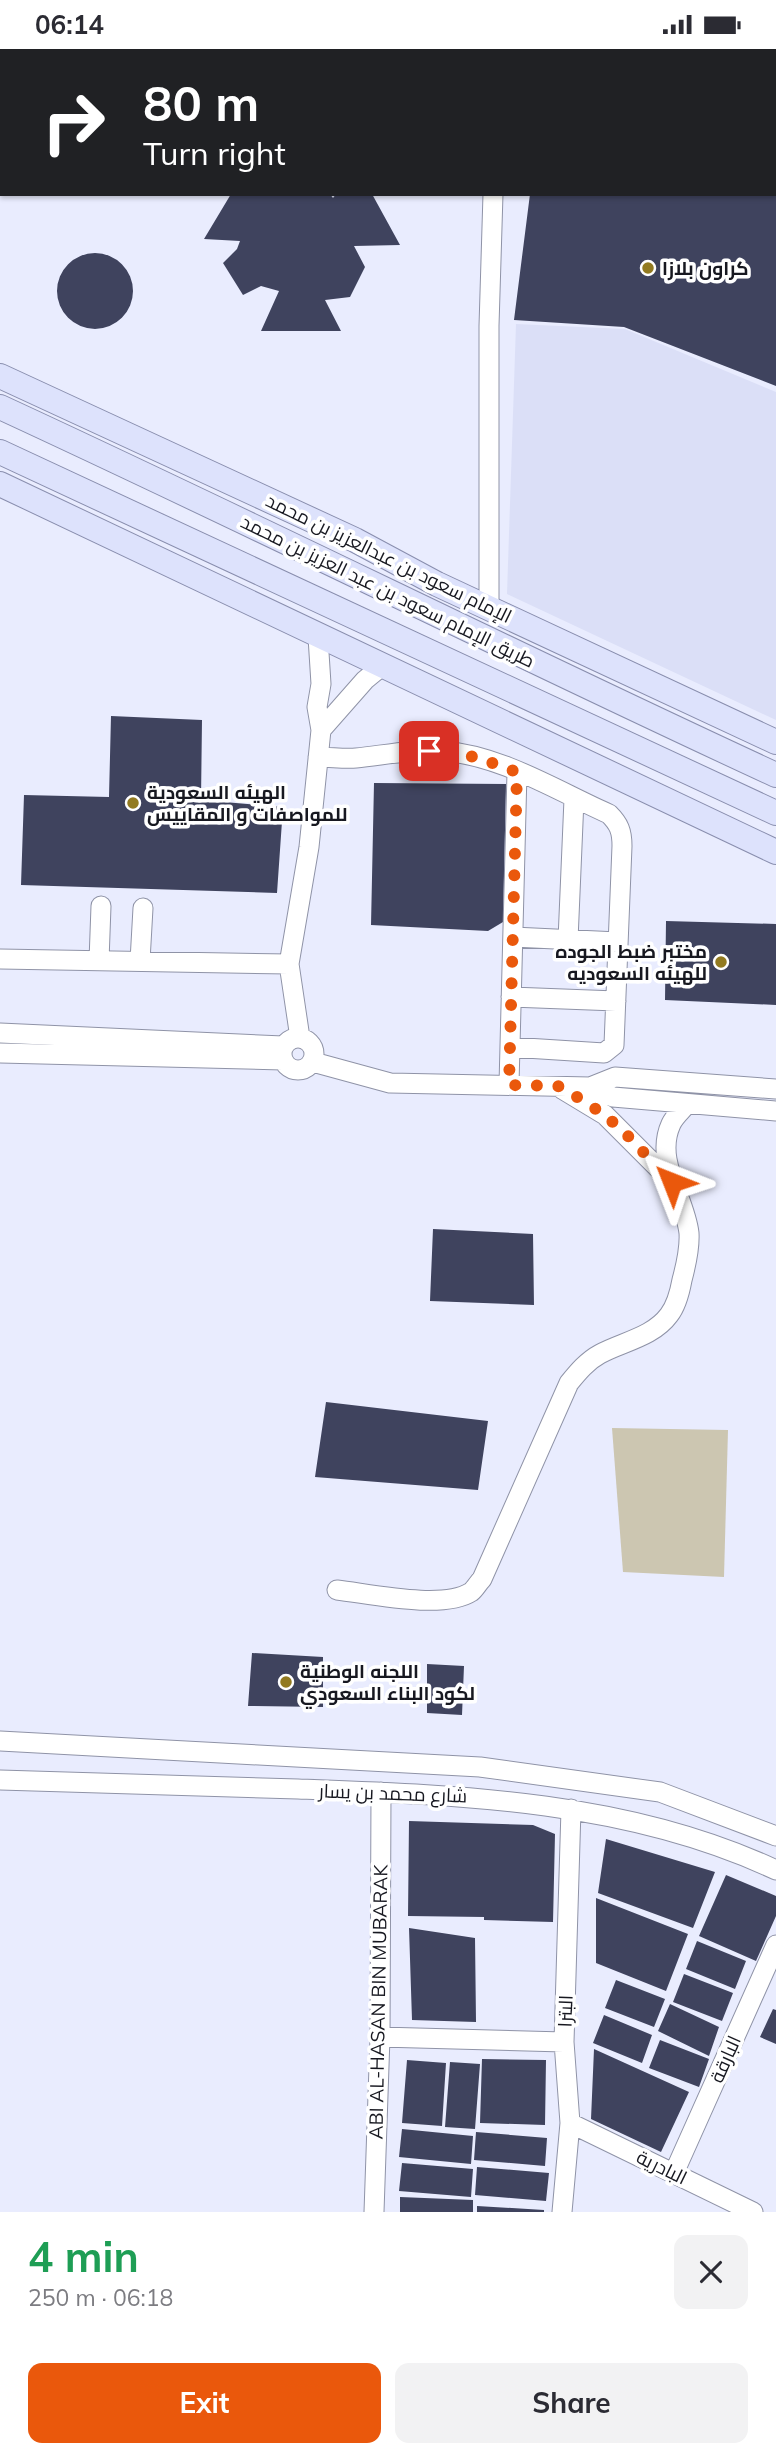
<!DOCTYPE html>
<meta charset="utf-8">
<style>
:root{--surface:#fff;--page:#f2f2f3;--text:#2b2b33;--muted:#7c7c81;--accent:#ea580c}
body{margin:0;font-family:Mulish,Cairo,sans-serif;background:var(--page);color:var(--text);height:100vh;display:flex;flex-direction:column;font-size:26px;white-space:nowrap}
*{box-sizing:border-box;margin:0}
p{font-size:23px;color:var(--muted)}
.icon{flex:none;width:38px;height:38px;fill:none;stroke:currentColor;stroke-width:2;stroke-linecap:round;stroke-linejoin:round}
.map{position:relative;height:2163px;overflow:hidden}
.sheet{display:flex;flex-direction:column;background:var(--surface);flex:1}
.sheet>*{flex:none}
.hud{position:absolute;left:0px;top:0px;width:777px;height:147px;box-shadow:0 2px 5px #0004;background:#202124;color:#fff;overflow:hidden}
.pin{position:absolute;display:grid;place-items:center;width:60px;height:60px;color:#fff;margin:-30px;border-radius:14px;box-shadow:0 4px 10px #0006}
.me{position:absolute;width:77px;margin:-38px;rotate:315deg;stroke-linejoin:round;filter:drop-shadow(0 0 5px #0008)}
.turn{display:flex;align-items:center;gap:24px;height:147px;padding:0 28px;font-size:32px}
.turn .icon{width:91px;height:91px;stroke-width:2.5}
.turn b{display:block;font-size:49px;line-height:60px}
.round{display:grid;place-items:center;flex:none;width:74px;height:74px;border-radius:14px;background:var(--page)}
.overview{display:flex;align-items:center;justify-content:space-between;height:119px;padding:0 28px}
h1{font-size:42px;font-weight:700;line-height:52px;color:#1e9e55}
.button{display:flex;gap:14px;margin-top:auto;padding:14px 28px}
.button a{flex:1;height:80px;border-radius:14px;background:var(--accent);color:#fff;font-size:28px;font-weight:700;line-height:80px;text-align:center}
.button a+a{background:var(--page);color:var(--text)}
.status{display:flex;justify-content:space-between;align-items:center;height:49px;padding:0 35px;background:var(--surface);direction:ltr}
.status svg{height:19px;fill:currentColor}
.map>svg:first-child{display:block}
</style>
<div class="status"><b>06:14</b><svg viewBox="0 0 49 12"><path d="M0 12V9h3v3zM5 12V6h3v6zM10 12V3h3v9zM15 12V0h3v12zM26 1h20v11H26zM47 4h2v5h-2z"/></svg></div>
<div class="map">
<svg width="776" height="2163" viewBox="0 0 776 2163">
<rect width="100%" height="100%" fill="#e9ecfe"/>
<path fill="#dbdff7" d="M516,275l109,5 151,63v328l-269,-126z"/>
<path fill="#ccc6b1" d="M612,1379l116,2 -4,147 -101,-5z"/>
<path fill="#3f435e" d="M231,145h99l3,4 3,-4h36l28,51 -46,1 11,21 -15,30 -25,3 16,31h-80l18,-40 -18,-5 -18,9 -20,-32 14,-14 3,-8 -36,-2z
M530,145h246v192l-152,-59 -110,-7z
M57 242a38 38 0 1 1 76 0a38 38 0 1 1-76 0Z
M111,667l91,4 -1,80 82,7 -6,86 -256,-8 3,-90 85,2z
M374,734l132,1 -3,138 -15,9 -117,-6z
M666,872l110,3v81l-111,-5z
M433,1180l100,5 1,71 -104,-4z
M326,1353l162,19 -10,69 -163,-13z
M252,1604l71,4v50l-75,-1z
M427,1615l37,2 -2,49 -35,-2z
M409,1772l124,4 22,9 -2,88 -69,-2v-3l-76,-1z
M606,1790l109,33 -22,56 -95,-35z
M726,1826l50,21v20l-20,45 -57,-25z
M596,1849l92,36 -22,57 -70,-28z
M409,1879l66,10 1,84 -64,-2z
M697,1892l49,20 -11,28 -49,-20z
M684,1925l49,19 -11,28 -49,-19z
M616,1931l49,19 -11,28 -49,-19z
M670,1955l49,23 -10,29 -51,-25z
M773,1960l3,1v34l-16,-7z
M604,1966l48,20 -10,28 -49,-20z
M660,1991l49,19 -10,28 -50,-19z
M594,2000l95,43 -28,60 -70,-33z
M482,2010l64,1 -1,65 -65,-2z
M407,2011l39,3 -4,63 -40,-3z
M450,2013l30,2 -5,65 -30,-2z
M402,2080l71,7 -2,28 -72,-7z
M476,2083l71,6 -2,28 -71,-6z
M402,2114l71,6 -2,28 -72,-6z
M477,2118l72,6 -3,28 -71,-6z
M400,2148l73,3v12h-73z
M477,2157l67,4v2h-67z"/>
<g fill="none" stroke-linecap="round" stroke-linejoin="round">
<g stroke="#8f93a7" stroke-width="21">
<path id="minor" d="M497,0v2
M596,2l2,-2
M634,2l3,-2
M489,558v-281l4,-132
M321,681l44,-50 17,-14
M318,708c13,0 26,2 38,1 29,-3 57,-9 86,-7 59,4 115,40 167,63 10,10 13,17 13,32l-8,199 -10,8 -94,-6
M513,888l105,5
M568,891l6,-141
M0,910l289,5
M99,912l2,-55
M140,912l3,-53
M511,948l105,4
M0,984l283,13
M282 1005a16 16 0 1 1 32 0a16 16 0 1 1-32 0Z
M300,989l-11,-74 20,-117 12,-117 -4,-23 4,-23 -3,-47
M0,1004l283,7
M313,1013l77,21 200,4 23,10 163,14
M509,1036l8,-313
M590,1038l25,-10 161,12
M562,1040l43,26 67,67
M337,1541c34,4 106,20 134,2 4,-3 7,-9 11,-13l87,-196c9,-11 18,-22 31,-29 22,-12 53,-17 69,-39 7,-9 11,-24 13,-35 4,-15 8,-31 7,-47 -4,-36 -35,-72 -18,-109 3,-7 11,-14 16,-20
M0,1692l480,26 180,25 116,44
M0,1731c99,3 198,6 298,9 161,6 329,11 478,81
M380,1988l184,5
M570,2074l183,89
M674,2124l102,-228
M374,2163l6,-175 1,-245
M562,2163l8,-89 -6,-81 7,-233"/>
</g>
<g stroke="#898eae" stroke-width="26">
<path id="major" d="M0,327l355,164 82,44 339,158
M0,358c260,120 516,248 776,368
M0,403l776,361
M0,435l776,368"/>
</g>
<use href="#minor" stroke="#fff" stroke-width="19"/>
<use href="#major" stroke="#dde2fc" stroke-width="24"/>
</g>
<g fill="none" stroke-linecap="round" stroke-linejoin="round">
<path stroke="#ea580c" stroke-width="12" stroke-dasharray="0 21.6" d="M429,702l47,6 41,15 -8,313 49,1 24,14 23,15 21,19 46,48"/>
</g>
<g fill="#927a20" stroke="#fff" stroke-width="2.5">
<circle cx="648" cy="219" r="7"/>
<circle cx="133" cy="754" r="7"/>
<circle cx="721" cy="913" r="7"/>
<circle cx="286" cy="1633" r="7"/>
</g>
<g text-anchor="middle" stroke-width="7" stroke-linejoin="round" paint-order="stroke">
<g font-size="19" font-weight="bold" fill="#171820" stroke="#fff" text-anchor="start">
<text x="662" y="226">كراون بلازا</text>
<text x="147" y="750">الهيئه السعودية<tspan x="147" dy="22">للمواصفات و المقاييس</tspan></text>
<text x="707" y="909" text-anchor="end">مختبر ضبط الجوده<tspan x="707" dy="22">للهيئه السعوديه</tspan></text>
<text x="300" y="1629">اللجنه الوطنية<tspan x="300" dy="22">لكود البناء السعودي</tspan></text>
</g>
<g font-size="19" fill="#171820" stroke="#fff">
<text transform="translate(389 509) rotate(26)" y="7">الإمام سعود بن عبدالعزيز بن محمد</text>
<text transform="translate(388 542) rotate(26)" y="7">طريق الإمام سعود بن عبد العزيز بن محمد</text>
<text transform="translate(393 1744) rotate(2)" y="7">شارع محمد بن يسار</text>
<text transform="translate(378 1953) rotate(-89)" y="7">ABI AL-HASAN BIN MUBARAK</text>
<text transform="translate(565 1962) rotate(-88)" y="7">البترا</text>
<text transform="translate(725 2010) rotate(-66)" y="7">البارقة</text>
<text transform="translate(662 2118) rotate(26)" y="7">البادرية</text>
</g>
</g>
</svg>
<div class="pin" style="left:429px;top:702px;background:#d93025"><svg class="icon" aria-label="arrive" viewBox="0 0 24 24"><path d="M6 21V4h12l-3 4 3 4H6"/></svg></div>
<svg class="me" style="left:672px;top:1133px" viewBox="-20 -20 40 40"><path d="M0-17L14 15 0 8-14 15z" fill="#ea580c" stroke="#fff" stroke-width="4"/></svg>
<div class="hud">
<div class="turn"><svg class="icon" aria-label="right" viewBox="0 0 24 24"><path d="M7 20v-9h11M14 6l5 5-5 5"/></svg><div><b>80 m</b>Turn right</div></div>
</div>
</div>
<section class="sheet">
<div class="overview"><div><h1>4 min</h1><p>250 m · 06:18</p></div><a class="round"><svg class="icon" aria-label="close" viewBox="0 0 24 24"><path d="M6 6l12 12M18 6L6 18"/></svg></a></div>
<div class="button"><a>Exit</a><a>Share</a></div>
</section>
